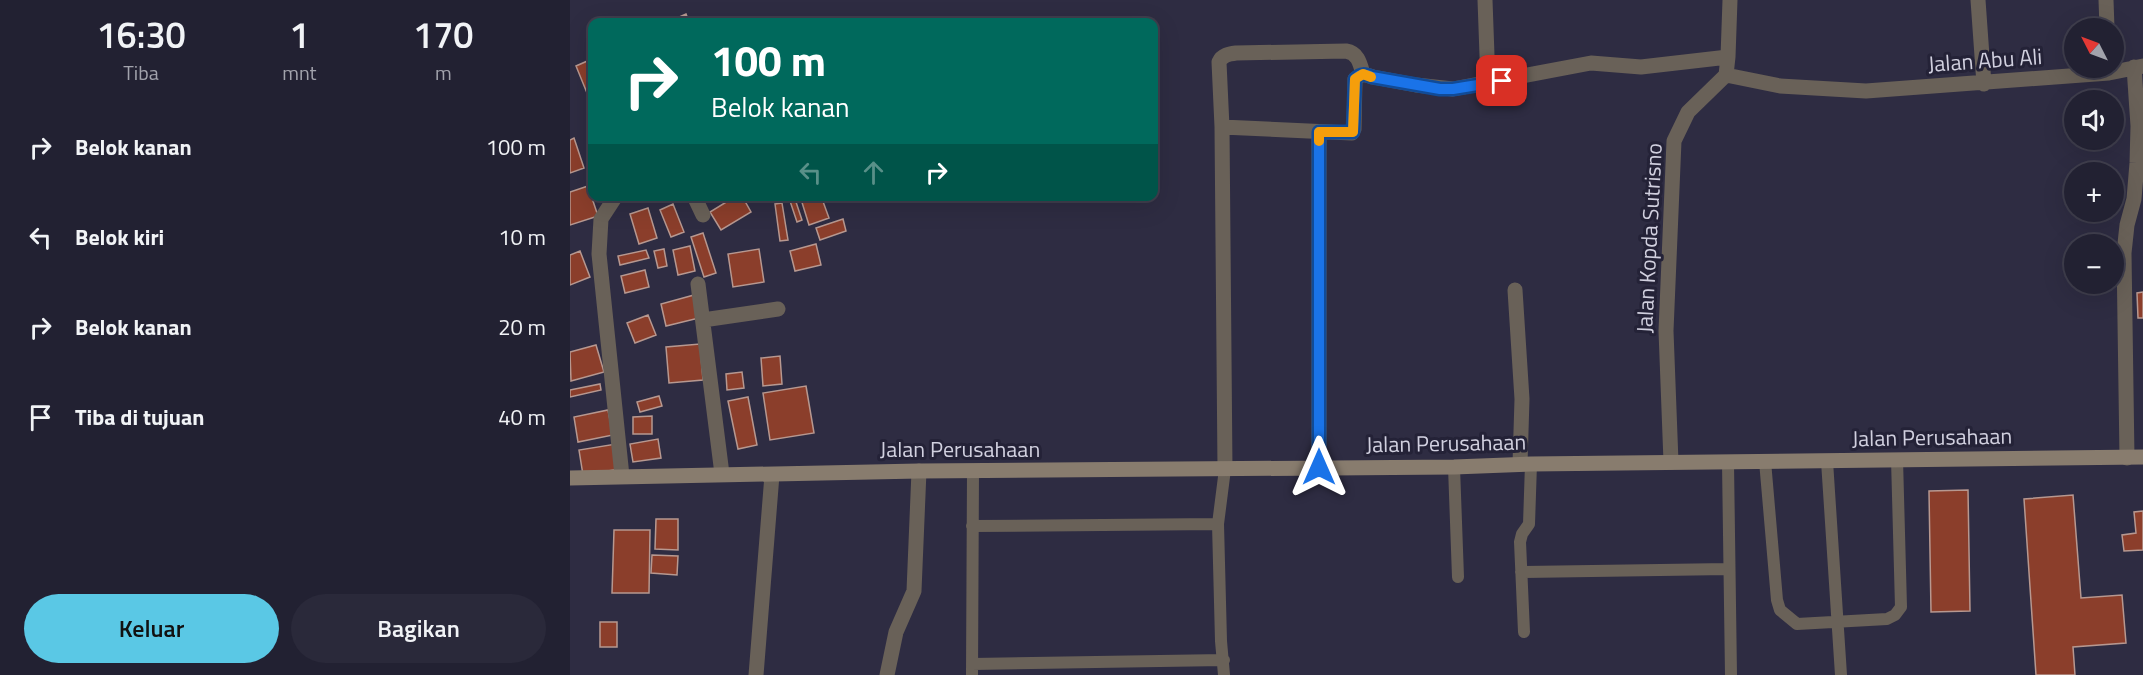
<!DOCTYPE html>
<html lang="id">
<meta charset="utf-8">
<style>
:root{--surface:#222132;--page:#2a293a;--text:#f1f3f6;--muted:#a2a3ac;--line:#3f3e4d;--accent:#5ac8e5}
body{margin:0;font-family:"Titillium Web",sans-serif;background:var(--page);color:var(--text);height:100vh;display:flex;flex-direction:column;font-size:22px;white-space:nowrap}
*{box-sizing:border-box;margin:0}
p{font-size:20px;color:var(--muted)}
.icon{flex:none;width:33px;height:33px;fill:none;stroke:currentColor;stroke-width:2;stroke-linecap:round;stroke-linejoin:round}
.map{position:relative;flex:1;overflow:hidden}
.side{display:flex;flex-direction:column;background:var(--surface);width:570px}
.side>*{flex:none}
.top-card{position:absolute;left:18px;top:18px;width:570px;height:183px;border-radius:12px;box-shadow:0 6px 24px #0002,0 0 0 2px var(--line);background:#00695c;color:#fff;overflow:hidden}
.needle{width:39px;rotate:312deg}
.controls{position:absolute;left:1494px;top:18px;display:grid;gap:12px}
.controls a{display:grid;place-items:center;width:60px;height:60px;border-radius:50%;background:var(--surface);box-shadow:0 6px 24px #0002,0 0 0 2px var(--line);font-size:30px}
.pin{position:absolute;display:grid;place-items:center;width:51px;height:51px;color:#fff;margin:-26px;border-radius:12px;box-shadow:0 3px 9px #0006}
.me{position:absolute;width:66px;margin:-33px;rotate:0deg;stroke-linejoin:round;filter:drop-shadow(0 0 4px #0008)}
.turn{display:flex;align-items:center;gap:21px;height:126px;padding:0 24px;font-size:27px}
.turn .icon{width:78px;height:78px;stroke-width:2.5}
.turn b{display:block;font-size:42px;line-height:51px}
.lanes{display:flex;align-items:center;height:57px;padding:0 24px;background:#0003;justify-content:center;gap:30px;direction:ltr}
.lanes .off{opacity:.35}
.eta{display:flex;justify-content:space-evenly;align-items:center;height:102px;text-align:center}
.eta b{font-size:36px;font-weight:600;line-height:42px}
.action{display:flex;gap:12px;margin-top:auto;padding:12px 24px}
.action a{flex:1;height:69px;border-radius:36px;background:var(--accent);color:#111;font-size:24px;font-weight:600;line-height:69px;text-align:center}
.action a+a{background:var(--page);color:var(--text)}
ul{padding:0;list-style:none}
li{display:flex;align-items:center;gap:18px;height:90px;padding:0 24px}
li div{flex:1}
li b{display:block;font-size:22px}
li em{font-style:normal}
main{display:flex;flex:1;min-height:0}
.map>svg:first-child{display:block}
</style>
<main>
<section class="side">
<div class="eta">
<div><b>16:30</b><p>Tiba</p></div>
<div><b>1</b><p>mnt</p></div>
<div><b>170</b><p>m</p></div>
</div>
<ul>
<li><svg class="icon" aria-label="right" viewBox="0 0 24 24"><path d="M7 20v-9h11M14 6l5 5-5 5"/></svg><div><b>Belok kanan</b></div><em>100 m</em></li>
<li><svg class="icon" aria-label="left" viewBox="0 0 24 24"><path d="M17 20v-9H6M10 6l-5 5 5 5"/></svg><div><b>Belok kiri</b></div><em>10 m</em></li>
<li><svg class="icon" aria-label="right" viewBox="0 0 24 24"><path d="M7 20v-9h11M14 6l5 5-5 5"/></svg><div><b>Belok kanan</b></div><em>20 m</em></li>
<li><svg class="icon" aria-label="arrive" viewBox="0 0 24 24"><path d="M6 21V4h12l-3 4 3 4H6"/></svg><div><b>Tiba di tujuan</b></div><em>40 m</em></li>
</ul>
<div class="action"><a>Keluar</a><a>Bagikan</a></div>
</section>
<div class="map">
<svg width="1573" height="675" viewBox="0 0 1573 675">
<rect width="100%" height="100%" fill="#2e2c42"/>
<path fill="#8b3e2b" stroke="#b79890" stroke-width="1.5" d="M116,14l3,8h-21z
M22,59v31l-5,3 -11,-27z
M4,138l10,30 -14,5v-33z
M22,139v18l-5,-16z
M18,186l10,30 -28,9v-33z
M166,196h6l9,16 -30,18 -11,-18z
M224,196l8,24 -5,2 -8,-24z
M230,196h21l8,22 -20,7z
M212,203l6,37 -8,1 -5,-37z
M103,204l11,28 -13,5 -11,-27z
M78,208l9,30 -18,6 -9,-30z
M273,219l3,12 -26,9 -4,-12z
M133,233l13,40 -12,4 -13,-40z
M246,244l5,21 -26,6 -5,-20z
M120,246l5,25 -17,4 -5,-25z
M94,249l3,17 -9,2 -4,-17z
M189,249l5,33 -31,5 -5,-33z
M76,250l3,8 -29,7 -2,-9z
M10,251l10,26 -20,8v-30z
M75,270l4,17 -24,6 -4,-17z
M1573,292v26h-5l-1,-25z
M124,295l5,23 -33,8 -5,-22z
M78,315l8,20 -21,8 -8,-20z
M130,344l3,36 -34,3 -3,-36z
M26,345l8,27 -33,9 -1,-29z
M210,356l2,28 -19,2 -2,-28z
M172,372l2,16 -17,2 -1,-16z
M30,384l1,6 -31,7v-7z
M236,386l8,47 -44,7 -7,-47z
M89,396l3,10 -22,6 -3,-10z
M178,397l9,48 -19,4 -10,-48z
M38,410l5,25 -35,7 -4,-25z
M82,416v18h-19v-17z
M88,439l3,19 -28,4 -3,-18z
M46,444l4,25 -37,6 -4,-25z
M1398,490l2,121 -39,1 -2,-121z
M1503,495l8,103 41,-3 4,48 -53,4 2,28h-39l-12,-176z
M1573,511v39l-19,1 -2,-16 14,-2 -2,-21z
M86,519h22v31l-23,-1z
M44,530h36l-1,63h-37z
M82,555l26,1 -1,19 -26,-2z
M30,622h17v25h-17z"/>
<g fill="none" stroke-linecap="round" stroke-linejoin="round">
<path stroke="#696158" stroke-width="12" d="M1195,461l12,139 3,10 17,14 90,-5 8,-4 6,-8 -4,-148
M1257,461l14,214
M1158,463l3,212
M884,467l4,110
M402,526l246,-2
M951,572l207,-3
M954,632l-4,-90 2,-8 7,-10 2,-60
M402,664l252,-4
M402,675l1,-203
M654,675l-3,-34 -3,-117 7,-55"/>
<path stroke="#696158" stroke-width="15" d="M915,0l3,83
M1408,0l6,84
M1536,0l1,28
M1156,75l54,11 86,5 243,-18 34,-7
M652,127l130,6 2,-4 1,-50 8,-5 10,3 43,8 37,4 138,-26 50,4 87,-10
M749,132v335
M46,196l-15,23 -2,35 23,222
M124,196l9,19
M128,284l24,190
M945,290l7,109 -2,65
M133,320l75,-11
M1557,458l-3,-205 3,-28 7,-26 3,-36 1,-37 -4,-59
M1101,462l-5,-131 8,-190 14,-29 38,-37 2,-18 2,-57
M655,469l-3,-342 -3,-65c3,-7 10,-8 17,-9l110,-2c12,2 14,12 17,23
M317,675l9,-43 18,-41 5,-120"/>
<path stroke="#696158" stroke-width="15" d="M186,675l16,-200"/>
<path stroke="#887c6e" stroke-width="15" d="M0,478l349,-7 535,-4 77,-3 612,-7"/>
</g>
<g fill="none" stroke-linecap="round" stroke-linejoin="round">
<g stroke="#114b97" stroke-width="15">
<path id="route" d="M749,467v-335h34l2,-53c6,-6 10,-5 17,-2l68,12h13l49,-8"/>
</g>
<use href="#route" stroke="#1a73e8" stroke-width="10"/>
<path stroke="#f59e0b" stroke-width="10" d="M749,141v-9h34l2,-53 8,-5 8,3"/>
</g>
<g text-anchor="middle" stroke-width="6" stroke-linejoin="round" paint-order="stroke">
<g font-size="22" fill="#d1d0df" stroke="#242237">
<text transform="translate(1415 60) rotate(-4)" y="8">Jalan Abu Ali</text>
<text transform="translate(1079 238) rotate(-87)" y="8">Jalan Kopda Sutrisno</text>
<text transform="translate(1362 437) rotate(-1)" y="8">Jalan Perusahaan</text>
<text transform="translate(876 443) rotate(-1)" y="8">Jalan Perusahaan</text>
<text x="390" y="457">Jalan Perusahaan</text>
</g>
</g>
</svg>
<div class="controls">
<a><svg class="needle" viewBox="-14 -14 28 28"><path d="M0-13l5 13h-10z" fill="#e53935"/><path d="M0 13l5-13h-10z" fill="#a2a3ac"/></svg></a>
<a><svg class="icon" aria-label="sound" viewBox="0 0 24 24"><path d="M4 9h4l5-4v14l-5-4H4zM17 9q2 3 0 6"/></svg></a>
<a>+</a>
<a>−</a>
</div>
<div class="pin" style="left:932px;top:81px;background:#d93025"><svg class="icon" aria-label="arrive" viewBox="0 0 24 24"><path d="M6 21V4h12l-3 4 3 4H6"/></svg></div>
<svg class="me" style="left:749px;top:467px" viewBox="-20 -20 40 40"><path d="M0-17L14 15 0 8-14 15z" fill="#1a73e8" stroke="#fff" stroke-width="4"/></svg>
<div class="top-card">
<div class="turn"><svg class="icon" aria-label="right" viewBox="0 0 24 24"><path d="M7 20v-9h11M14 6l5 5-5 5"/></svg><div><b>100 m</b>Belok kanan</div></div>
<div class="lanes"><svg class="icon off" aria-label="left" viewBox="0 0 24 24"><path d="M17 20v-9H6M10 6l-5 5 5 5"/></svg><svg class="icon off" aria-label="ahead" viewBox="0 0 24 24"><path d="M12 20V5M6 11l6-6 6 6"/></svg><svg class="icon" aria-label="right" viewBox="0 0 24 24"><path d="M7 20v-9h11M14 6l5 5-5 5"/></svg></div>
</div>
</div>
</main>
